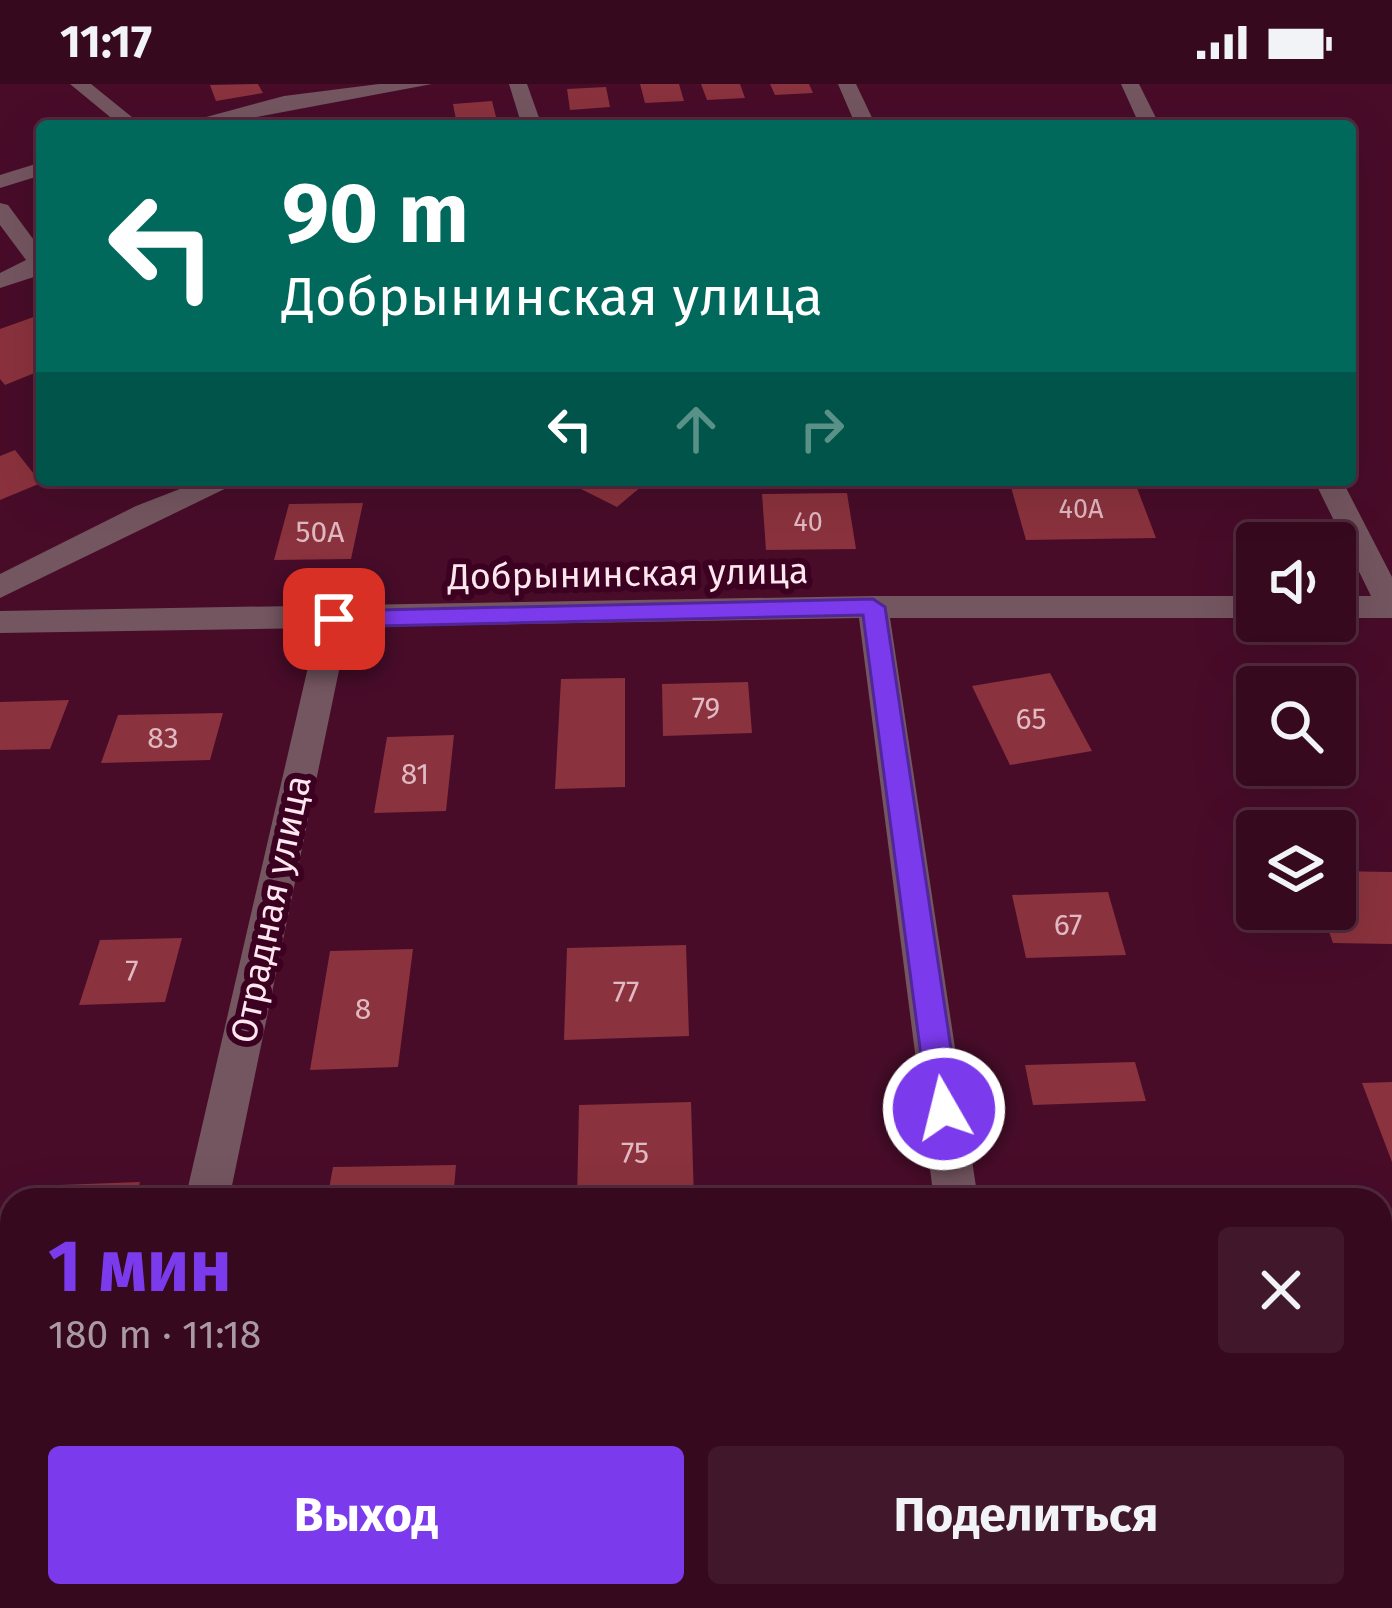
<!DOCTYPE html>
<html lang="ru">
<meta charset="utf-8">
<style>
:root{--surface:#36091f;--page:#41172c;--text:#f1f3f6;--muted:#aa9aa4;--line:#502a3d;--accent:#7c3aed}
body{margin:0;font-family:"Fira Sans",sans-serif;background:var(--page);color:var(--text);height:100vh;display:flex;flex-direction:column;font-size:45px;white-space:nowrap}
*{box-sizing:border-box;margin:0}
p{font-size:39px;color:var(--muted)}
.icon{flex:none;width:66px;height:66px;fill:none;stroke:currentColor;stroke-width:2;stroke-linecap:round;stroke-linejoin:round}
.map{position:relative;flex:1;overflow:hidden}
.sheet{position:absolute;left:0px;top:1104px;width:1392px;height:420px;display:flex;flex-direction:column;background:var(--surface);border-radius:36px 36px 0 0;box-shadow:0 12px 48px #0002,0 0 0 3px var(--line)}
.sheet>*{flex:none}
.banner{position:absolute;left:36px;top:36px;width:1320px;height:366px;border-radius:12px;box-shadow:0 12px 48px #0002,0 0 0 3px var(--line);background:#00695c;color:#fff;overflow:hidden}
.buttons{position:absolute;left:1236px;top:438px;display:grid;gap:24px}
.buttons a{display:grid;place-items:center;width:120px;height:120px;border-radius:12px;background:var(--surface);box-shadow:0 12px 48px #0002,0 0 0 3px var(--line);font-size:60px}
.pin{position:absolute;display:grid;place-items:center;width:102px;height:102px;color:#fff;margin:-51px;border-radius:24px;box-shadow:0 6px 18px #0006}
.me{position:absolute;width:132px;margin:-66px;rotate:352deg;stroke-linejoin:round;filter:drop-shadow(0 0 9px #0008)}
.turn{display:flex;align-items:center;gap:42px;height:252px;padding:0 48px;font-size:54px}
.turn .icon{width:156px;height:156px;stroke-width:2.5}
.turn b{display:block;font-size:84px;line-height:102px}
.lanes{display:flex;align-items:center;height:114px;padding:0 48px;background:#0003;justify-content:center;gap:60px;direction:ltr}
.lanes .off{opacity:.35}
.round{display:grid;place-items:center;flex:none;width:126px;height:126px;border-radius:12px;background:var(--page)}
.headline{display:flex;align-items:center;justify-content:space-between;height:204px;padding:0 48px}
h1{font-size:72px;font-weight:700;line-height:90px;color:var(--accent)}
.action{display:flex;gap:24px;margin-top:auto;padding:24px 48px}
.action a{flex:1;height:138px;border-radius:12px;background:var(--accent);color:#fff;font-size:48px;font-weight:700;line-height:138px;text-align:center}
.action a+a{background:var(--page);color:var(--text)}
.status{display:flex;justify-content:space-between;align-items:center;height:84px;padding:0 60px;background:var(--surface);direction:ltr}
.status svg{height:33px;fill:currentColor}
.map>svg:first-child{display:block}
</style>
<div class="status"><b>11:17</b><svg viewBox="0 0 49 12"><path d="M0 12V9h3v3zM5 12V6h3v6zM10 12V3h3v9zM15 12V0h3v12zM26 1h20v11H26zM47 4h2v5h-2z"/></svg></div>
<div class="map">
<svg width="1392" height="1524" viewBox="0 0 1392 1524">
<rect width="100%" height="100%" fill="#480c29"/>
<path fill="#8a323d" d="M258,0l5,9 -47,8 -6,-16z
M640,0h39l5,17 -39,2z
M701,0h39l5,14 -38,2z
M770,0h39l4,9 -38,2z
M606,3l4,20 -40,3 -3,-21z
M492,17l5,20 -40,4 -4,-21z
M42,230v56l-37,15 -5,-6v-50z
M15,366l26,33 -41,17v-44z
M563,396h86l-32,27z
M1009,396h125l22,58 -130,2z
M847,409l9,56 -90,1 -4,-56z
M363,419l-12,56 -77,1 15,-56z
M1303,584l10,19h-56v14l-14,-30z
M1050,589l42,78 -82,14 -38,-79z
M625,594v109l-70,2 6,-110z
M748,598l4,51 -89,3 -1,-52z
M69,616l-19,49 -50,1v-48z
M223,629l-13,47 -109,3 17,-48z
M454,651l-8,76 -72,2 13,-76z
M1335,787l57,1v72l-59,-1 -12,-34h14z
M1108,808l18,63 -100,3 -14,-63z
M182,854l-17,64 -86,3 21,-65z
M686,861l3,91 -125,4 3,-92z
M413,865l-15,118 -88,3 20,-119z
M1135,978l11,39 -113,4 -8,-40z
M1392,998v80l-30,-79z
M691,1018l3,98h-117l2,-95z
M456,1081l-3,35h-126l6,-33z
M140,1098l-5,18h-107l4,-14z
M1194,1109l3,7h-58l-1,-6z
M12,1404v108h8l-3,12h-17v-119z
M244,1512h112l-2,12h-112z"/>
<g fill="none" stroke-linecap="round" stroke-linejoin="round">
<path fill="#745660" fill-rule="evenodd" d="M70,0h21l52,42h-22z
M379,0h53l-224,42h-35l111,-30z
M509,0h18l15,42h-20z
M838,0h18l20,42h-20z
M1121,0h18l21,42h-20z
M42,78v13l-42,13v-13z
M0,119l8,2 34,46 -5,25 -37,12v-15l26,-13 -26,-35z
M203,396h40l-243,118v-24l136,-68z
M1314,396h28l50,97v41h-57v-22h36z
M873,512h384v22h-367l88,582h-44l-75,-582 -511,9 -119,573h-44l132,-572 -317,5v-22z
M94,1512h52l-2,12h-54z"/>
</g>
<path fill="#7c3aed" stroke="#51269a" stroke-width="3" d="M873,515l12,8 75,502 -5,11 -11,4 -11,-4 -5,-11 -65,-494 -529,12 -12,-8 12,-8z"/>
<g text-anchor="middle" stroke-width="12" stroke-linejoin="round" paint-order="stroke">
<g font-size="27" fill="#e1b9c2">
<text x="1081" y="434">40А</text>
<text x="808" y="447">40</text>
</g>
<g font-size="30" fill="#e1b9c2">
<text x="320" y="458">50А</text>
<text x="706" y="634">79</text>
<text x="1031" y="645">65</text>
<text x="163" y="664">83</text>
<text x="415" y="700">81</text>
<text x="1068" y="851">67</text>
<text x="132" y="897">7</text>
<text x="626" y="918">77</text>
<text x="363" y="935">8</text>
<text x="635" y="1079">75</text>
</g>
<g font-size="36" fill="#fee6ee" stroke="#3c0120">
<text transform="translate(628 489) rotate(-1)" y="13">Добрынинская улица</text>
<text transform="translate(270 825) rotate(-78)" y="13">Отрадная улица</text>
</g>
</g>
</svg>
<div class="buttons">
<a><svg class="icon" aria-label="sound" viewBox="0 0 24 24"><path d="M4 9h4l5-4v14l-5-4H4zM17 9q2 3 0 6"/></svg></a>
<a><svg class="icon" aria-label="search" viewBox="0 0 24 24"><circle cx="10" cy="10" r="6"/><path d="M15 15l6 6"/></svg></a>
<a><svg class="icon" aria-label="layers" viewBox="0 0 24 24"><path d="M12 4l9 5-9 5-9-5zM3 14l9 5 9-5"/></svg></a>
</div>
<div class="pin" style="left:334px;top:535px;background:#d93025"><svg class="icon" aria-label="arrive" viewBox="0 0 24 24"><path d="M6 21V4h12l-3 4 3 4H6"/></svg></div>
<svg class="me" style="left:944px;top:1025px" viewBox="-20 -20 40 40"><circle r="17" fill="#7c3aed" stroke="#fff" stroke-width="3"/><path d="M0-11L8 9 0 5-8 9z" fill="#fff"/></svg>
<div class="banner">
<div class="turn"><svg class="icon" aria-label="left" viewBox="0 0 24 24"><path d="M17 20v-9H6M10 6l-5 5 5 5"/></svg><div><b>90 m</b>Добрынинская улица</div></div>
<div class="lanes"><svg class="icon" aria-label="left" viewBox="0 0 24 24"><path d="M17 20v-9H6M10 6l-5 5 5 5"/></svg><svg class="icon off" aria-label="ahead" viewBox="0 0 24 24"><path d="M12 20V5M6 11l6-6 6 6"/></svg><svg class="icon off" aria-label="right" viewBox="0 0 24 24"><path d="M7 20v-9h11M14 6l5 5-5 5"/></svg></div>
</div>
<section class="sheet">
<div class="headline"><div><h1>1 мин</h1><p>180 m · 11:18</p></div><a class="round"><svg class="icon" aria-label="close" viewBox="0 0 24 24"><path d="M6 6l12 12M18 6L6 18"/></svg></a></div>
<div class="action"><a>Выход</a><a>Поделиться</a></div>
</section>
</div>
